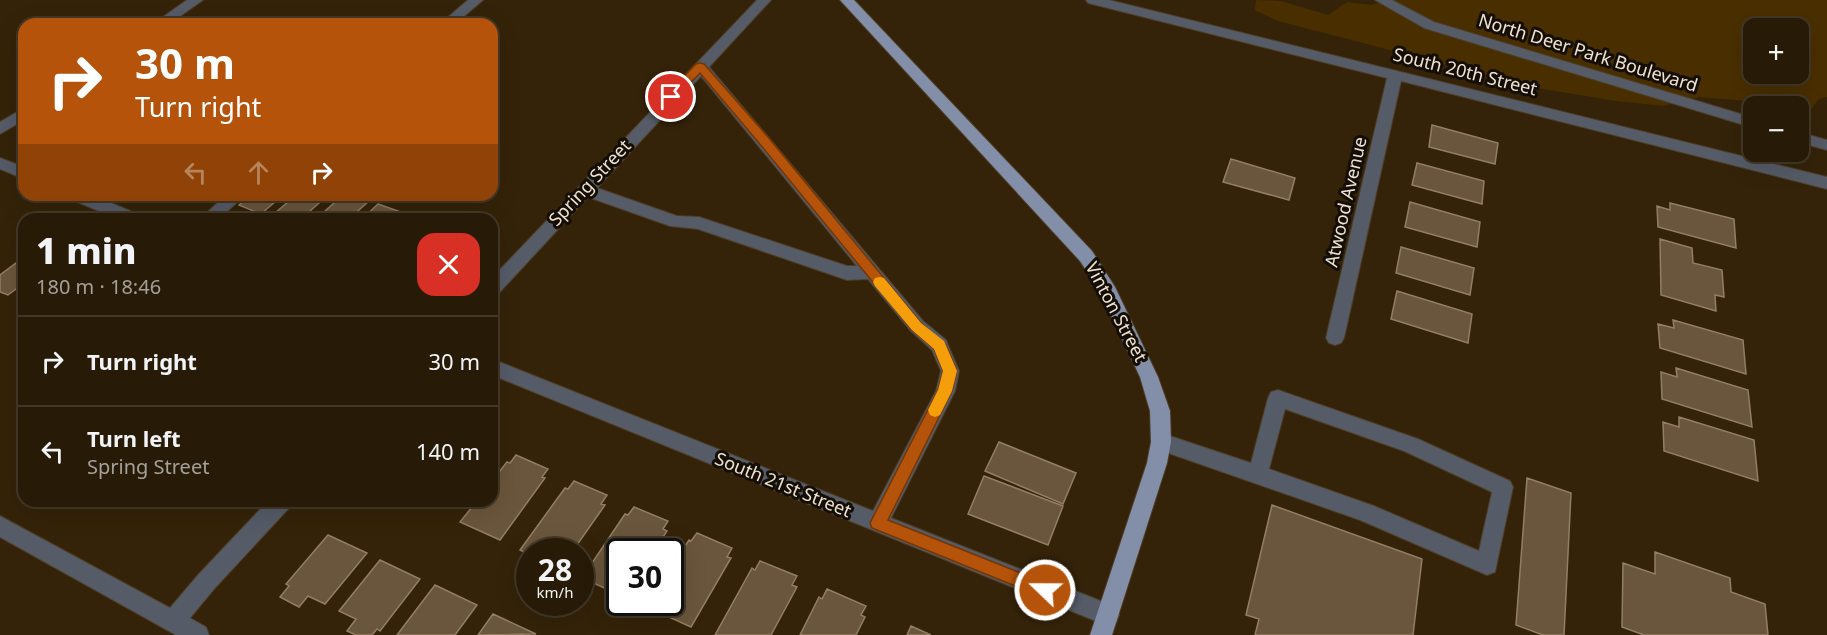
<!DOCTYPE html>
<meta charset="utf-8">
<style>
:root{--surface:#271a07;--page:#332715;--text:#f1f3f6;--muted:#a4a19b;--line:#433828}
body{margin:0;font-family:"Noto Sans",sans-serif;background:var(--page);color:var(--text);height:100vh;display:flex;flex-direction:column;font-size:22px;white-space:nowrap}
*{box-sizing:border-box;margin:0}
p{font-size:20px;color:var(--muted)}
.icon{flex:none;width:33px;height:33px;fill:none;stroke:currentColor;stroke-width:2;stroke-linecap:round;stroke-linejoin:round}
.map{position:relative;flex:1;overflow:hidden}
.side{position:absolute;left:18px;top:213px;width:480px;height:294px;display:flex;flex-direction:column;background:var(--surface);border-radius:18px;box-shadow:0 6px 24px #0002,0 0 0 2px var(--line)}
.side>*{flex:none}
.guide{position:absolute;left:18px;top:18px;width:480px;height:183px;border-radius:18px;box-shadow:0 6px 24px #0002,0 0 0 2px var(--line);background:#b45309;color:#fff;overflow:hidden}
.controls{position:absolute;left:1743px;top:18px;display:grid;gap:12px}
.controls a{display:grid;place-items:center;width:66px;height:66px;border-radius:12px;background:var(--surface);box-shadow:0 6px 24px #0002,0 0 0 2px var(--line);font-size:30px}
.speed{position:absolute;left:516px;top:538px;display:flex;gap:12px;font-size:30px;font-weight:700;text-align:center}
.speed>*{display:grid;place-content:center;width:78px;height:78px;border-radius:50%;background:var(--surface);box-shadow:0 6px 24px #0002,0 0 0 2px var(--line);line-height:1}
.speed small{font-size:15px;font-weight:400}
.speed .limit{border:3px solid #111;border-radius:9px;background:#fff;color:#111}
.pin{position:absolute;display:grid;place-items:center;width:51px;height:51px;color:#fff;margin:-26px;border:3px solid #fff;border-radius:50%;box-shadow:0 2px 6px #0007}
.me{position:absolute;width:66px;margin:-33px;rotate:292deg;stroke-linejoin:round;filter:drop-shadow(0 0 4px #0008)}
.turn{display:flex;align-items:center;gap:21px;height:126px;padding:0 18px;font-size:27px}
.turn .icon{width:78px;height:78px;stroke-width:2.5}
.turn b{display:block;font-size:42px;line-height:51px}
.lanes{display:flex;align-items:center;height:57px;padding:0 18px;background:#0003;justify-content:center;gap:30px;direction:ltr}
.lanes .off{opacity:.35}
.round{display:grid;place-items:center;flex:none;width:63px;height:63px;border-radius:18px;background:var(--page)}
.summary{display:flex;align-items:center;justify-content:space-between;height:102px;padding:0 18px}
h1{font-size:36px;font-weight:800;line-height:45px}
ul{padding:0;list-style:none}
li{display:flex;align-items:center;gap:18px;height:90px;padding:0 18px;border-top:2px solid var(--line)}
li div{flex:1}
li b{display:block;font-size:22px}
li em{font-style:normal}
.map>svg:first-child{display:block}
</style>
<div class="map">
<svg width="1827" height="635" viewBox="0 0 1827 635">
<rect width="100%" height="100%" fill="#342309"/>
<path fill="#492f00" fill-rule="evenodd" d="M1256,0l25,1 47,14 19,-13 24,3 19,-5h437v97l-8,2 -13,17 -7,-3 -1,-7h-23l-17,-4 -59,-5 -36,9 -47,-5 -79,-13 -259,-67 -23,-11zM1754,28h44v46h-44z"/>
<path fill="#6a563c" stroke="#937e63" stroke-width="1.5" d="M1432,125l66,18 -3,21 -66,-17z
M1231,159l64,19 -6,22 -66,-18z
M1417,163l67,18 -2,23 -70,-19z
M251,195h32l-22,19 -22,-9z
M296,195h32l-27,24h-33z
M343,195h15l12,5 -21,19h-33z
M1410,202l70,20 -3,25 -72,-20z
M1670,203l64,16 2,29 -78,-21 -1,-21 13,4z
M378,204l23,8 -6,7h-33z
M1660,239l32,9 1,15 29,7 2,27 -9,-2 1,16 -55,-16z
M1401,247l73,21 -4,27 -74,-22z
M24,257v26l-16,12 -8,-3v-17z
M1397,291l75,23 -4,29 -77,-24z
M1673,320l70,20 3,34 -86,-26 -2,-24 16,4z
M1676,368l72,22 4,37 -90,-28 -1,-27 16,5z
M1679,417l75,23 4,41 -94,-30 -1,-29 16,5z
M999,442l77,31 -13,31 -78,-33z
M516,455l32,14 -6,8 3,1 -45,62 -40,-18 17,-21h15v-20l15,-19 3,1z
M984,476l79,30 -15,39 -80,-31z
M1527,478l44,15 -7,142h-21l-27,-10z
M574,481l33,14 -6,9 4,1 -33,47h-42v3l-10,-5 45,-62 3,1z
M1272,505l150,54 -9,76h-158l4,-16 -13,-4z
M634,507l34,14 -5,8 4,2 -14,21h-33v43l-38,-17 43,-64 3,1z
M697,533l35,15 -5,9 4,1 -40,69 -44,-20 3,-4h20v-34l19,-29 2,1z
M328,535l39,18 -42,51 -17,-8 -9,11 -19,-10 9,-11 -3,-2z
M1655,552l75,26 1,14 34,12 3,31h-124l-22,-8 1,-64 32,11z
M380,560l40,19 -40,52 -3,-2 -5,6h-16l-9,-4 9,-12 -17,-8z
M760,561l37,15 -5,9 5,2 -26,48h-56l37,-67 3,2z
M435,585l42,20 -22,30h-58z
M827,589l39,17 -5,9 4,2 -9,18h-56l19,-38 3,2z
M493,614l43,20 -58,1z
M911,626l20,9h-24z"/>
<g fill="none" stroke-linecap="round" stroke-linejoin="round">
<g stroke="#4e3e25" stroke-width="2">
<path id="minor" d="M187,0h16l-34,24h-16z
M468,0h15l-28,24h-15z
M757,0h14l-62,67 214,254 23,19 2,5 11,26 -4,20 -64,127 225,89 3,8 -3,8 -8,3 -616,-251v-16l381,152 63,-120 5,-20 -9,-21 -21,-19 -43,-52 -21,1 -149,-51 -28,-3 -82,-29 -90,97 -6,2v-18zM701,76l156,190h-10l-148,-49 -22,-1 -80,-28z
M1086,0h23l718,177v12l-426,-108 -57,257 -3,5 -6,2 -6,-2 -3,-5 61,-260 -299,-75z
M1375,0h17l42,22 320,96v10l-330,-100z
M24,108v12l-24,14v-12z
M1798,132l29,8v10l-29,-8z
M0,158l24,9v12l-24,-10z
M68,195h24l48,20 2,4h-24l-48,-20z
M226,195h19l-26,24h-19z
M1278,390l140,49 92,42 3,6 -18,85 -8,3 -127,-55 -206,-72 -3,-6 3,-6 7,-3 90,30 17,-65 3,-6zM1285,409l119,42 88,41 -13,59 -105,-45 -105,-37z
M268,501h24l-3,7 -75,81 -24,29 16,9 3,8h-33l-176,-98v-21l170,92 28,-33z"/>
</g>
<g stroke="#4e3e25" stroke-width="2">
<path id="major" d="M840,0h14l238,251 23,36 43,90 12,34 1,31 -4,21 -55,172h-22l57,-172 4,-21 -1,-31 -10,-34 -41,-87 -19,-29z"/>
</g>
<use href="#minor" fill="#555b67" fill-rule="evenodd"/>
<use href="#major" fill="#838fa8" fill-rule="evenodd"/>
</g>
<path fill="#b45309" stroke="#753606" stroke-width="1.5" d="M700,63l4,1 64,73 153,186 25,22 11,26 -5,20 -64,129 163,65 2,5 -2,6 -6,2 -173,-70 -2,-5 68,-133 5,-19 -9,-22 -22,-19 -153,-187 -59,-70 -25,26h-8v-5l29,-30z"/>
<path fill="#f59e0b" d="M880,277l4,1 37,45 23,18 13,30 -5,20 -12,24 -5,2 -5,-2 -2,-5 10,-20 5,-19 -9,-22 -22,-19 -37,-44 -2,-4 2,-4z"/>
<g text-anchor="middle" stroke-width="6" stroke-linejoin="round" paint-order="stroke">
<g font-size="18" fill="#eee2d4" stroke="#150e05">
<text transform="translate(1588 53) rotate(17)" y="6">North Deer Park Boulevard</text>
<text transform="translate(1465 72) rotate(14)" y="6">South 20th Street</text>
<text transform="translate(590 183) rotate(-47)" y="6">Spring Street</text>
<text transform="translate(1346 202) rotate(-77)" y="6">Atwood Avenue</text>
<text transform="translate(1116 312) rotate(62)" y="6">Vinton Street</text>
<text transform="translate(783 485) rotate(22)" y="6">South 21st Street</text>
</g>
</g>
</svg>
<div class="controls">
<a>+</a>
<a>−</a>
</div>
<div class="speed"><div>28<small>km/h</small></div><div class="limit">30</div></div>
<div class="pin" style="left:671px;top:97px;background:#d93025"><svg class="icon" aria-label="arrive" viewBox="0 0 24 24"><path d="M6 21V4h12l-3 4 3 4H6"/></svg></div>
<svg class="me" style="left:1045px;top:590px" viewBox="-20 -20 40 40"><circle r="17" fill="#b45309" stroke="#fff" stroke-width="3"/><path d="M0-11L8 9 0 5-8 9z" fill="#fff"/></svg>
<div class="guide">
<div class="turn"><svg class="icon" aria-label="right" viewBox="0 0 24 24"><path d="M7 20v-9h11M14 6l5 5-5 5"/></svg><div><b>30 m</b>Turn right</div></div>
<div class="lanes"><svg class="icon off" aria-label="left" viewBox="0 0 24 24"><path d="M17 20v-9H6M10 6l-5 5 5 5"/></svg><svg class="icon off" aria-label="ahead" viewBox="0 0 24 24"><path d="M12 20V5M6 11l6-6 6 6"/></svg><svg class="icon" aria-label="right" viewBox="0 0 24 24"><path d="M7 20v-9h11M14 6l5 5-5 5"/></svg></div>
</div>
<section class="side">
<div class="summary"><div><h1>1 min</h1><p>180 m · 18:46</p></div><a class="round" style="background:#d93025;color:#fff"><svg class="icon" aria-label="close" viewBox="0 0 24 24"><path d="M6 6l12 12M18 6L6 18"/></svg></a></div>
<ul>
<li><svg class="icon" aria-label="right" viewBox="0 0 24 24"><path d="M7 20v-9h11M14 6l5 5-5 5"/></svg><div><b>Turn right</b></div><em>30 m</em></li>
<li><svg class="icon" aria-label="left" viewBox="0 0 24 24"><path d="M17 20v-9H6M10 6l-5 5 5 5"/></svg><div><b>Turn left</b><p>Spring Street</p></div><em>140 m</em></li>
</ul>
</section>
</div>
